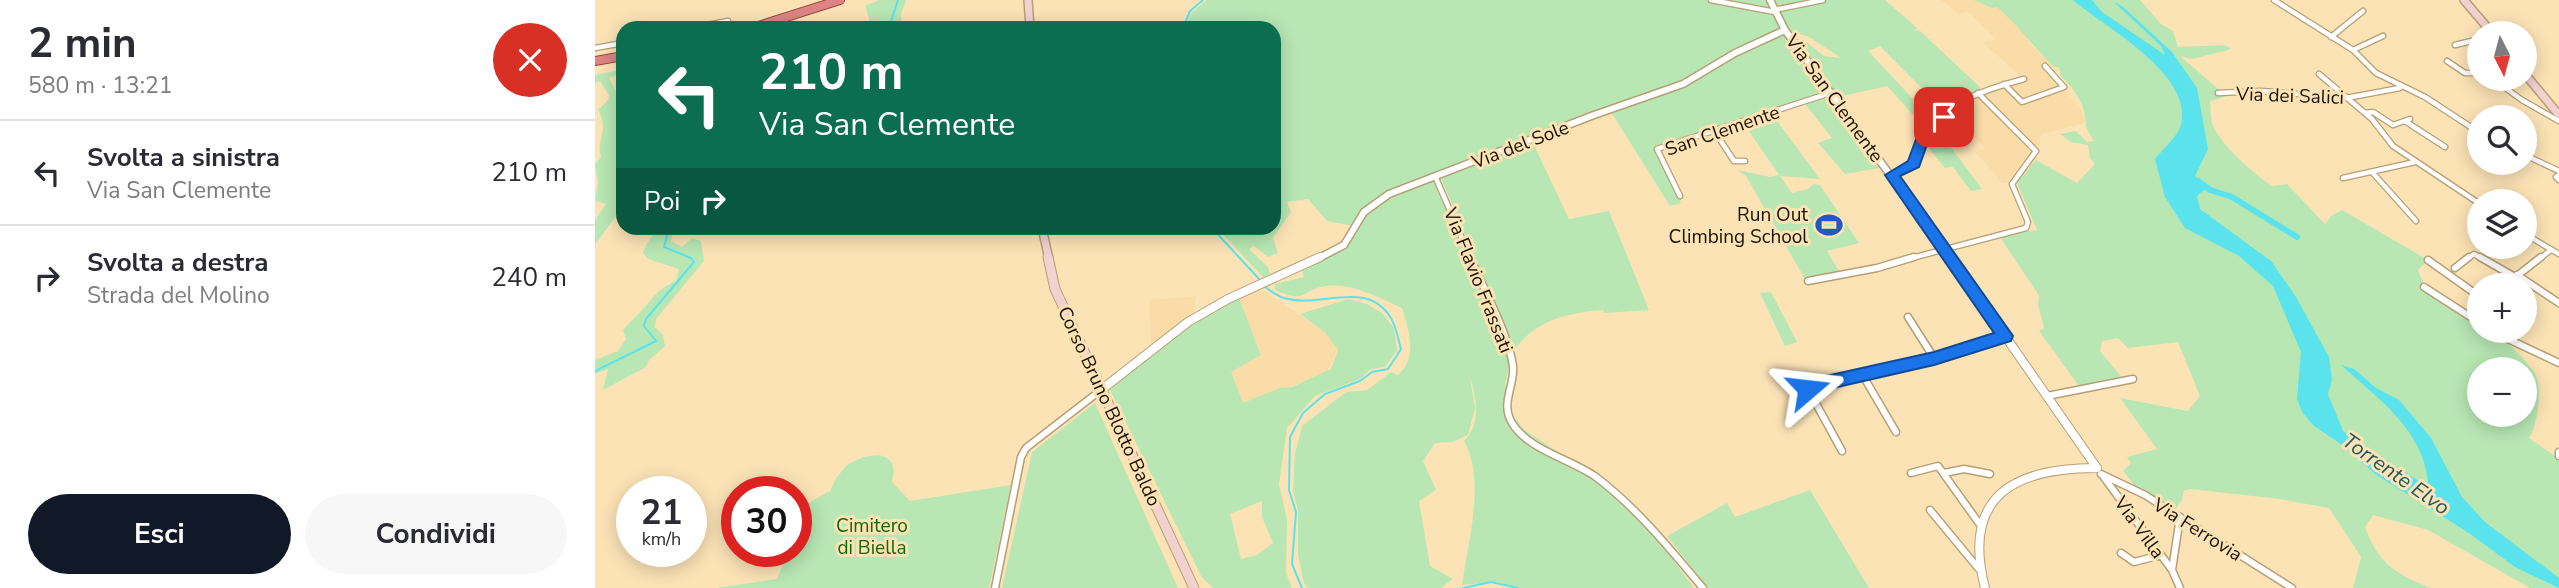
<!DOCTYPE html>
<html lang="it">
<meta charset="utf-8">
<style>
:root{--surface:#fff;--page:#f7f7f7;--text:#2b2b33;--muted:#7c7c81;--line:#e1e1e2;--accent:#111827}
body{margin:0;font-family:"Nunito Sans",sans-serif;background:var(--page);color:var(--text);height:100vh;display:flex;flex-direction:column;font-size:26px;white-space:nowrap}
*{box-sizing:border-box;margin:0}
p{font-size:23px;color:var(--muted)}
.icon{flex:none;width:38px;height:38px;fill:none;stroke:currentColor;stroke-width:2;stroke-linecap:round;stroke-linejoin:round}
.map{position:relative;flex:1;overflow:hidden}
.drawer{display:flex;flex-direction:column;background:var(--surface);width:595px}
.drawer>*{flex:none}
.top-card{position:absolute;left:21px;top:21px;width:665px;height:214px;border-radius:21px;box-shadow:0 4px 18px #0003;background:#0b6e4f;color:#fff;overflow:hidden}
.needle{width:46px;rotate:174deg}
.fabs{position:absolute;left:1872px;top:21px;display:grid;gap:14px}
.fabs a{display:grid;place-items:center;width:70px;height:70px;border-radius:50%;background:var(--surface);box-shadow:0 4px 18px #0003;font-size:35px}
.speed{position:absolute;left:21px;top:476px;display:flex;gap:14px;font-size:35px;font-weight:700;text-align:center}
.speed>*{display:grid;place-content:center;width:91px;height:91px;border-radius:50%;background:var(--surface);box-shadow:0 4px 18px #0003;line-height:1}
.speed small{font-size:18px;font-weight:400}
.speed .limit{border:10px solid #d22;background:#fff;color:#111}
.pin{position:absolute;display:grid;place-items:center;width:60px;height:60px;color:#fff;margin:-30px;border-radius:14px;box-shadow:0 4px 10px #0006}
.me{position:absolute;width:77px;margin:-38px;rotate:73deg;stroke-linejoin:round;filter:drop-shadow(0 0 5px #0008)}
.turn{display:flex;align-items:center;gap:24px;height:147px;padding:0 28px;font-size:32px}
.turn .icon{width:91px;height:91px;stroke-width:2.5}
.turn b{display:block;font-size:49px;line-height:60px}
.then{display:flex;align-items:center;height:66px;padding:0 28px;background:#0003;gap:14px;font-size:26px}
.round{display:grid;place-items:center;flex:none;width:74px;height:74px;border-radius:37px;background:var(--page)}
.summary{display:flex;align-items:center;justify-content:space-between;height:119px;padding:0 28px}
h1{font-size:42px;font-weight:700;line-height:52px}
.primary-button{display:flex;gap:14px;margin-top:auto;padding:14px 28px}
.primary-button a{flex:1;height:80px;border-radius:42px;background:var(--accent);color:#fff;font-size:28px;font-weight:700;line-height:80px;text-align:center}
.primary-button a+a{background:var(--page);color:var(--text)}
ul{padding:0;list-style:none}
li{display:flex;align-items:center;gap:21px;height:105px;padding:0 28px;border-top:2px solid var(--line)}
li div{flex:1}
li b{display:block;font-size:26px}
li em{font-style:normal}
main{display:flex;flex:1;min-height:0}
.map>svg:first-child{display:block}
</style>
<main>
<section class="drawer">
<div class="summary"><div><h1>2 min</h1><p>580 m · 13:21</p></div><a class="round" style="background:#d93025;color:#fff"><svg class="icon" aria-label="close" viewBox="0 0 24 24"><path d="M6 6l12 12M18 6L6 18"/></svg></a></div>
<ul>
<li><svg class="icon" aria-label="left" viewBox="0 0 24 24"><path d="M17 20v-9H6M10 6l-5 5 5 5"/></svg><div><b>Svolta a sinistra</b><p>Via San Clemente</p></div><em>210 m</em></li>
<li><svg class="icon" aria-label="right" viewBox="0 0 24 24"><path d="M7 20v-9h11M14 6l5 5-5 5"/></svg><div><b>Svolta a destra</b><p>Strada del Molino</p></div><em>240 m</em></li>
</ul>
<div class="primary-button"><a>Esci</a><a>Condividi</a></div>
</section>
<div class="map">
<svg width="1964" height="588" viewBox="0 0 1964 588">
<rect width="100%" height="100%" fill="#fce3b6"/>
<path fill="#f9dca7" d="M1346,0h46l6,4 29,23 6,8v7l26,25 -8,2 34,39 5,13 -3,3 -40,10 -5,12 -1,14 -19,23h-15l-26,-31 9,-4 -34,-35 26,-18 48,-15 -42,-37 12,-4 -23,-24 -5,-3 -8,2z
M665,290l24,14 42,29 12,17 -12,24 -84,29 -11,-31 30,-17 -22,-57z
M601,296l-4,20 -41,29 -1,-45z"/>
<path fill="#b8e7b3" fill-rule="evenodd" d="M284,0h27l-5,14 1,14h-30l-7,-22z
M612,0h678l30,26 2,2 -3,3 5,-1 62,58 -36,24 -65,-66 -12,5 66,70 -8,8 -39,-43 -49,11 -40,-55 7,-1 19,15 17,2 -32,-21 -27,-9 -54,26 -30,22 -260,97 74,179 -7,33 3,23 15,21 88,58 55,63 28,38h-182l-14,-6 -36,3c6,-43 24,-105 2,-144 17,-16 13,-43 6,-63l5,30 -7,27 -15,7 -18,1 -12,18 13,29 -17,11 11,65 23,13 -12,9h-133l-4,-5 -6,-28v-44l-5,-21 2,-36 7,-28 44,-34 21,-2 24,-18 7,3c20,-18 11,-44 4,-67 -22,-10 -50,-25 -75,-22 -28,3 -16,19 -52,4v-6l29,-7 -2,-6 43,-24 13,-20 -31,-6 -19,-22 -21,3 4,10 -18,26 5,15 -10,4 -14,-11 -5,3 19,18 3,10 -6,2 -48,-51h57v-200h-89l6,-15z
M1379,0h166l21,24 12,7 5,16 46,-2 8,4 -40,10 -12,-3 43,37 2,4 -15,4c1,8 0,20 4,27 12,22 38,44 58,58l15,-2 38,40 6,-8 11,-6 86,50 -10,10 8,19 54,35v7c2,0 9,0 11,0 11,4 43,37 46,47 5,15 0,48 -8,60l30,21v129h-29l-102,-58 -55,-15 -8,12c14,37 30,47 66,61h-78l8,-31 -32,-49 -50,-9 -89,-10 -6,2 -2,9 -7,10 -41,-25 -11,-14 8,-8 -4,-6 30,-8 -37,-51 68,13 12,-15 -22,-54 -50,6 -10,-10 -16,3 -2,10 23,28 -44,7 -40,-55 5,-3 -6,-23 1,-10 -40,-59 38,-6 -20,-47 19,-23 41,23 18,-19 -5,-6 -2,-13 -17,-3 -11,-8 16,-3 11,11 7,-1c-11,-16 -6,-14 -10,-30 -4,-15 -14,-26 -25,-37l2,-2 -3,-5h-4c-21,-20 -35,-41 -57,-60l-5,1zM1885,369h45v46h-45z
M1188,33l44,58 -174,56 28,56 -11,3 -59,-94 79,-29 40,-26z
M21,71l7,1 -14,6 14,27v96l-2,8 -26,36v-25l11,-16 -11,-3 3,-18 -3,-19 6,-7c-5,-20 9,-26 -3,-47l10,-10 1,-5 -9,-14 -5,2v-8z
M1235,97l49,67v4l-34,6 -27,-31 14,-5 -27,-34z
M1177,114l48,65 -40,-3 12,17 16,-4 6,-5 6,1 39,58 -32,8 12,20 -34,8 -59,-103 -8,-6 32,7 9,-2 -35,-51z
M1340,126l47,63 -11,2 -18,-24 -8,1 -21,-26z
M937,141l37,78 40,-8 40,99 -45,3 -1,-3c-36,3 -68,10 -89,41l-73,-173z
M63,228h16l-3,13 11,6 10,-9 9,3 3,20 -48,58 -1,8 8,8 2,11 -16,14 -3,7 -43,23 5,-21 -13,5v-14l23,-9 8,-12 -3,-9c6,-8 13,-13 20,-21 13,-14 14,-19 33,-28l3,-12 -31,-10 -5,-6 3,-8z
M1176,292l26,50 -12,4 -25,-53z
M644,298l22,57 -30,17 12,31 37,-15 12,-1 39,-18 7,-19 -12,-17 -26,-19 48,-15 19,5 15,9 12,15 3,22 -12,17 -14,2 -11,10 -45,17 -28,32 -8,56 8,36 -1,53 6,15h-79l-12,-12 -92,-188 69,-55zM667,501v16l11,26 -16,12 -16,4 -11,-45z
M500,403l83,185h-176l30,-136z
M284,455c16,4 16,13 13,27l18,19 101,-16 -22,103h-272l60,-9 11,-28h8v-24l12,-24 22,-12 6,-13 11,-13 16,-8z
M1215,490l59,98h-161l-41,-52 60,-33 8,14z"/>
<path fill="#5ae3ed" d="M1478,0h19l10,12 63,43 -4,-9 -47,-44 8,4 50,46 25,36 11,61 -13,27 11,12 -9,8 3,13 71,52 25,36 33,60 3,23 -4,14 15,37 74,49 11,2c-5,-53 -50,-83 -87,-117l13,4 22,19 23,12 32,38 31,59 23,25 74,56v10l-44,-21 -46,-34 -94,-59 -31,-28 -30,-20 -12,-14 -5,-13 4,-47 -28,-66 -34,-30 -54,-28 -20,-31 -10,-38c7,-9 23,-23 26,-34 13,-51 -77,-98 -108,-125z"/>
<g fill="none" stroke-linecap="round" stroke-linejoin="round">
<path stroke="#5ae3ed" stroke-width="2" d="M294,28l9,-28
M588,28l7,-17 13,-11
M617,228l48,52
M670,287c6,4 12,9 19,11 36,11 82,-20 107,20 5,8 7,21 10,31l-13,20 -16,3 -12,9 -35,13 -22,19 -13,24 -1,53 7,22 -4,52 10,24
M0,371l61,-30 -12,-15 2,-7 48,-57 -3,-4 -27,-11 5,-19
M868,588l28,-6 27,6"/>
<path stroke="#5ae3ed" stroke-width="6" d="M1603,181l12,9 22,7 65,40"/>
<g stroke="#b79f74" stroke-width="7">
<path id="minor-far1" d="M1116,0l64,12
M1679,0l79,50 23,23 49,24 55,36
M1179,10l49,-10
M96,28l37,-7v7
M1736,37l32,-26
M1860,45l25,-6
M0,48l28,-5
M1758,50l30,-14
M1852,61l18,12h15
M1724,74l53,45 21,27 87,58
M1898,79l29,21 37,21
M1409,84l18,18 42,-15 -19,-21
M1623,93l43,-2 85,7 54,-10
M1770,113l8,-1 20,13 17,-6
M1810,121l40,26
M1120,132l19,29h11
M1930,155l34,16
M1777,172l44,49
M1297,175l22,-11c4,-8 4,-18 8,-26 18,-35 68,-50 102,-59
M1964,175l-3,2 3,3
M840,176l36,83
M1748,178l72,-16
M1085,196l-23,-47 176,-57
M1930,234l34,20
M1313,259l118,-31 2,-6 -16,-38 24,-33 -58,-58
M1872,259l7,-5 9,5
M1944,259l12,-9"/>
</g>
<g stroke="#b79f74" stroke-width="9">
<path id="minor" d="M875,257c13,31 39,78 43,109 2,20 -13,37 -1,57 16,27 59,36 84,54 41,31 74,72 107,111
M1885,257l35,20
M1833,260l52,37
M1860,268l14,-11
M1922,275l42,28
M1213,281l69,-13 37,-11
M1913,283l33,-26
M1829,287l56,36
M1313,317l26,41
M1896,331l68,32
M1267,374l34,58
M1452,396l86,-17
M1247,451l-34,-62 126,-31 71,-22
M1964,452v4
M1316,473l27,-7 43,60
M1349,473l20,-4 26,5
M1506,474l44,21 147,93
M1508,476l69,94 8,18
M1335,510l48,58
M1526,553l13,9 27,-7
M1577,570l8,-53
M400,588l26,-131 5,-9 75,-58"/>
</g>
<g stroke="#b79f74" stroke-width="9">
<path id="tertiary-far1" d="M1175,0l15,30 166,229
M722,259l27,-14 20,-33 25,-18 205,-79 89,-31 52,-31 50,-23"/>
</g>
<g stroke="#b79f74" stroke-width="10">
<path id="tertiary" d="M1355,257l147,211
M506,390l87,-68 40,-23 92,-42
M1390,588c-24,-93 30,-120 112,-120"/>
</g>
<g stroke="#b79f74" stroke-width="10">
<path id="secondary-far1" d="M433,0l2,28
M1869,0l28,33
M1930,74l34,41
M447,228l7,31"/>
</g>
<g stroke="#b79f74" stroke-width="11">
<path id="secondary" d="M453,257l7,32 139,299"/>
</g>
<g stroke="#944943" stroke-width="10">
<path id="trunk" d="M157,28l88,-28
M0,61l28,-5"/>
</g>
<use href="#minor-far1" stroke="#fff" stroke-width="4.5"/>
<use href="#minor" stroke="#fff" stroke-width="6"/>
<use href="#tertiary-far1" stroke="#fff" stroke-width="6"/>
<use href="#tertiary" stroke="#fff" stroke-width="8"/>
<use href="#secondary-far1" stroke="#f3d1d1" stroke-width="7"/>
<use href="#secondary" stroke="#f3d1d1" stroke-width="9"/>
<use href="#trunk" stroke="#de8484" stroke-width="8"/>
</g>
<path fill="#1a73e8" stroke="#114b97" stroke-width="2" d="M1349,112l6,5 -21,22 -10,28 -19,9 113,160 -2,5 -77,24 -114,26 -12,5 -6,-2 -2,-5 2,-5 15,-6 117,-26 60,-19 -109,-158 23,-14 10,-27 21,-20z"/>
<defs>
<g id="stadium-bare" transform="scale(2.1)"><path d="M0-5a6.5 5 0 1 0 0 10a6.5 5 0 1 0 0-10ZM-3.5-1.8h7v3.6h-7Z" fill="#2158c5" stroke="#fce3b6" stroke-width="2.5" paint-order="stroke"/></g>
</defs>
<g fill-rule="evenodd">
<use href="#stadium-bare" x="1234" y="225"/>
</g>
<g text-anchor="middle" stroke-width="6" stroke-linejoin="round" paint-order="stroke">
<g font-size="19" fill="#1a1203" stroke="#fce3b6">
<text transform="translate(1695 95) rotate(2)" y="7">Via dei Salici</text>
<text transform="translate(1240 98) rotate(54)" y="7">Via San Clemente</text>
<text transform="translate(1127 130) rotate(-19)" y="7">San Clemente</text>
<text transform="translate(925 144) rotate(-21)" y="7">Via del Sole</text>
<text transform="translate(884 280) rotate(68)" y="7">Via Flavio Frassati</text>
<text transform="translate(515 406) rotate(65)" y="7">Corso Bruno Blotto Baldo</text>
<text transform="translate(1545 527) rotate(54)" y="7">Via Villa</text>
<text transform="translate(1603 529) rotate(32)" y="7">Via Ferrovia</text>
</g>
<g font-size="19" fill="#1a1203" stroke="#fce3b6" text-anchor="end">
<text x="1213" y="221">Run Out<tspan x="1213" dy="22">Climbing School</tspan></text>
</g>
<g font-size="19" fill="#106a09" stroke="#fce3b6">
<text x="277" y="532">Cimitero<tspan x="277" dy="22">di Biella</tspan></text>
</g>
<g font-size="21" font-style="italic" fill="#205a5e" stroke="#fce3b6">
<text transform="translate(1801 474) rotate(35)" y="7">Torrente Elvo</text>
</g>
</g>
</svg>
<div class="fabs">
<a><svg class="needle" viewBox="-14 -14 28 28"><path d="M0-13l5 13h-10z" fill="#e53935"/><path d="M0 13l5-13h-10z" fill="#7c7c81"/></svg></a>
<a><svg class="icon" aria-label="search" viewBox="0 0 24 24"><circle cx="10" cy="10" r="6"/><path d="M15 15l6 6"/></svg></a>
<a><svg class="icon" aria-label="layers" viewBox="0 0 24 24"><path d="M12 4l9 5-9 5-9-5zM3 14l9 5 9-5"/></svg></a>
<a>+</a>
<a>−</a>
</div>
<div class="speed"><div>21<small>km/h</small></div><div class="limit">30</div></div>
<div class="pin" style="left:1349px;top:117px;background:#d93025"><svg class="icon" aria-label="arrive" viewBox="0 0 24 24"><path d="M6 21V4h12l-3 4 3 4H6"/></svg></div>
<svg class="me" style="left:1213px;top:389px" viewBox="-20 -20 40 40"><path d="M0-17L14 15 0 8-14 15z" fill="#1a73e8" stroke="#fff" stroke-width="4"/></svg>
<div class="top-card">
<div class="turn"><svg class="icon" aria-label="left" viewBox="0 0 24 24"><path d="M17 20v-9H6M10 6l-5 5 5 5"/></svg><div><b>210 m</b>Via San Clemente</div></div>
<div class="then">Poi<svg class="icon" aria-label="right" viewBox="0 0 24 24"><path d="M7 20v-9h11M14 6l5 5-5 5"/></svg></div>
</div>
</div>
</main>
